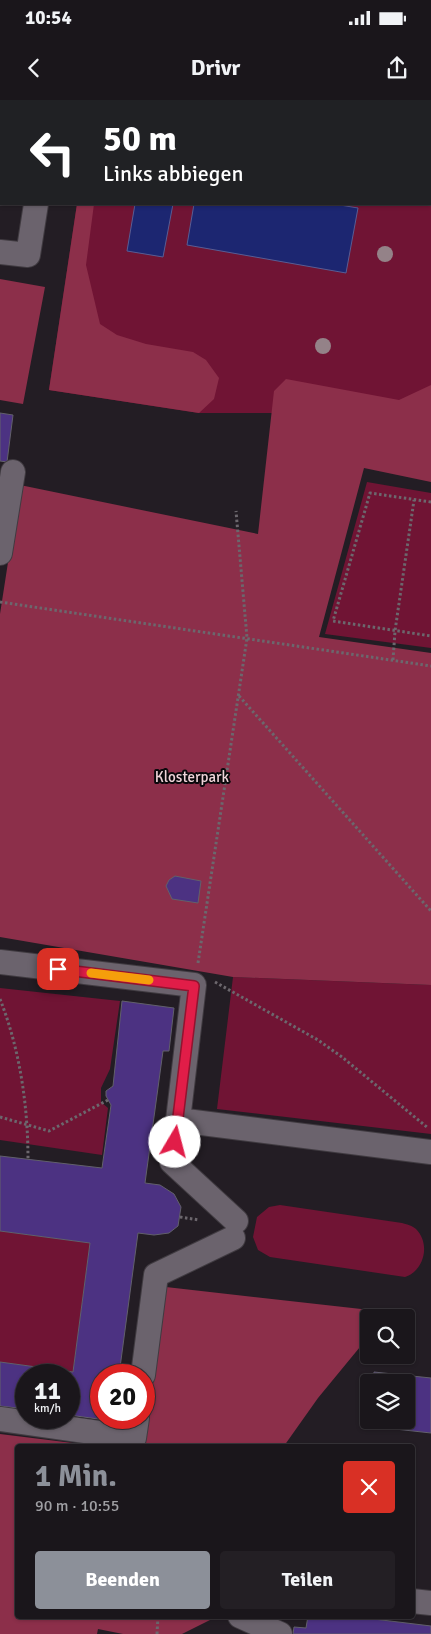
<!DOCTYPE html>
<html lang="de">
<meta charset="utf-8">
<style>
:root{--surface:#1a161b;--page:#231f24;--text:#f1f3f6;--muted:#9f9fa3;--line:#38353a;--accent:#8c9099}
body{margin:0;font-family:Signika,sans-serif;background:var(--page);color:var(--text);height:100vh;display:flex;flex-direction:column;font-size:19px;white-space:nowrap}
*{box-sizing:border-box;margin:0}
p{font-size:16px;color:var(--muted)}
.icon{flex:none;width:28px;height:28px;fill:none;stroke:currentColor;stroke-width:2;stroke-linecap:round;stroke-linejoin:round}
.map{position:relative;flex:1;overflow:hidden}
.details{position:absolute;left:15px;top:1344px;width:400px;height:175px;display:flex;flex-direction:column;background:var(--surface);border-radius:5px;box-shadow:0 1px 4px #0004,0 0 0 1px var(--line)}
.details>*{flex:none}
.guide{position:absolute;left:0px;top:0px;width:431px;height:105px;box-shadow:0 1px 4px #0004,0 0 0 1px var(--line);background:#202124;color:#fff;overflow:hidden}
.tools{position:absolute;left:360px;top:1209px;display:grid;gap:10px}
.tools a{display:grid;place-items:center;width:55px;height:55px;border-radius:5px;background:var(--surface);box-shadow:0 1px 4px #0004,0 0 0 1px var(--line);font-size:25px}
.speed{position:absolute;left:15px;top:1264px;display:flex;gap:10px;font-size:25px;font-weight:700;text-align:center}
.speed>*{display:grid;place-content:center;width:65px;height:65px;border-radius:50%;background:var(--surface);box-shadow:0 1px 4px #0004,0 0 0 1px var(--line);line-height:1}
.speed small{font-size:12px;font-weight:400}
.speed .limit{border:8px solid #d22;background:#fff;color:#111}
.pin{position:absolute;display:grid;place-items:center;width:42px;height:42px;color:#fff;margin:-21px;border-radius:10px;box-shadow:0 2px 8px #0006}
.me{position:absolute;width:55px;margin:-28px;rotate:8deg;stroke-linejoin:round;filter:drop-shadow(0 0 4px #0008)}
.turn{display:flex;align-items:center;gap:18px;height:105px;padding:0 20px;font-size:22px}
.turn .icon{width:65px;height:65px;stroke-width:2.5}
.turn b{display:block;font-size:35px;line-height:42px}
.round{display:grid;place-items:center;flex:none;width:52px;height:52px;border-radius:5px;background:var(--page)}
.headline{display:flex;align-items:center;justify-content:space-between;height:85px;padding:0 20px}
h1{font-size:30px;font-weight:700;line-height:38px;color:var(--accent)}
.button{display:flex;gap:10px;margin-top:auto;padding:10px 20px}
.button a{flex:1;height:58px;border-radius:5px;background:var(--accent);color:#fff;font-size:20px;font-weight:700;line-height:58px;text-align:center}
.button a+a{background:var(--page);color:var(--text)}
.status{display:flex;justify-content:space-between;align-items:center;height:35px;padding:0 25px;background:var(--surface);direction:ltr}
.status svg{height:14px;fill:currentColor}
header{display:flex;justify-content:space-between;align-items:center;height:65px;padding:0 20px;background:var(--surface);font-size:22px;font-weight:700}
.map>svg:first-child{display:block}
</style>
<div class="status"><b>10:54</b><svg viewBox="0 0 49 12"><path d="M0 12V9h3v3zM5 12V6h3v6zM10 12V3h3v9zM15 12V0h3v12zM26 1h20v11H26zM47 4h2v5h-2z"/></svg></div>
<header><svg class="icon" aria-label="back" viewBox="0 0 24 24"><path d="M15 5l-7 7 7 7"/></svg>Drivr<svg class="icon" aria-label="share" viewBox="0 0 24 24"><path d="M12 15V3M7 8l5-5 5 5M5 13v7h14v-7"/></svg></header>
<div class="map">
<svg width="431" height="1534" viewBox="0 0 431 1534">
<rect width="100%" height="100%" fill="#231d24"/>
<path fill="#701434" d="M92,0h339v341l-110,-23 -48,-5h-74l-150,-23 28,-186h353v-103z
M367,382l64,11v155l-106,-14z
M233,877l198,8v149l-214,-25z
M0,888l120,13 -10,68 -9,19v14l7,6 -6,47 -102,-15z
M280,1105l122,18c4,1 11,3 14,6 15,15 8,42 -11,48l-135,-20 -12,-7 -5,-13 4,-20 12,-10z
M0,1131l90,12 -17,129 -73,-10z"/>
<path fill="#8c2f4a" d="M77,104h17l-8,61 14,59 17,11 29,9 47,8 13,8 13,18 -5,21 -15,14 -150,-23z
M0,179l45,8 -22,117 -23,-4z
M286,279l113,21 32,-15v97l-67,-14 -45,169 112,16v332l-198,-8 -233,-40v-323l20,-129 238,49 16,-143z
M166,1187l222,25 -5,5 -14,1v18l-51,62 -34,48h-141z
M0,1334l97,12h-79v170h200l-36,18h-59l-25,-5 -1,5h-97z"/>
<path fill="#1c2671" stroke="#585d94" d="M135,104h38l-10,53 -36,-6z
M194,104h140l24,4 -12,65 -159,-28z"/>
<path fill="#4c3282" stroke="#62606b" d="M92,0h133l7,1h-140z
M0,313l13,2 -6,47 -7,-1z
M175,776l26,5 -3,22 -26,-4 -6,-13 3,-6z
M122,901l52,7 -5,43h-6l-18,132 15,2 14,9 7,13 -3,19 -9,7 -15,2 -16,-2 -19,142h-18v43h13l-1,3 -44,-6v-40h-43v34l-26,-3v-44l73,10 17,-129 -90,-12v-75l102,12 9,-63 -5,-9v-5l7,-5z
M374,1272l57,6v55l-63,-7 1,-6h37v-38h-33z
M308,1516h41l82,10v8h-138l1,-7 12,1z"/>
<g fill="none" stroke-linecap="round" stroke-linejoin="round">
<g stroke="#403b41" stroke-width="26">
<path id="minor" d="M50,1v-1
M0,152l28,3 8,-51
M0,453l13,-81
M0,862l194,23 -16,135 253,32
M178,1020l-6,42 64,59
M143,1275l13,-100 77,-37
M0,1319l134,19 3,-20
M412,1501l19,2
M240,1516l40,18"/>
</g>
<path stroke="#6c676d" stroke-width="3" stroke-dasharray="2.5 2.5" stroke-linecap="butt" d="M431,402l-61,-9 -37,128 98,15
M0,502l431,64
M393,560l2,-29 19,-131
M239,596l192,215
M198,863l49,-325 -11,-127
M215,882l103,58 24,17 86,71
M0,899c20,51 28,107 28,161
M0,1017l49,14 59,-31
M180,1117l19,3
M157,1534l1,-18"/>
<use href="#minor" stroke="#6b636d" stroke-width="24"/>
</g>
<g fill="#948288">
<circle cx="385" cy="154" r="8"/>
<circle cx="323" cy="246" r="8"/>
</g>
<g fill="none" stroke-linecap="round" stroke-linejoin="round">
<g stroke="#92132f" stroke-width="12">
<path id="route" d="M58,869l136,17 -19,156"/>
</g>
<use href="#route" stroke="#e11d48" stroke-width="9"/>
<path stroke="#f59e0b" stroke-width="9" d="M91,873l58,7"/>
</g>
<g text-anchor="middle" stroke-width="4" stroke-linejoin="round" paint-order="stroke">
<g font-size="15" fill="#f0d4d9" stroke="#0a080b">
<text x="192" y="682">Klosterpark</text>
</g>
</g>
</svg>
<div class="tools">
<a><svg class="icon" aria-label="search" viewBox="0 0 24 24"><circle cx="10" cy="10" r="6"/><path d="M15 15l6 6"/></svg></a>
<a><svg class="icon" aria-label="layers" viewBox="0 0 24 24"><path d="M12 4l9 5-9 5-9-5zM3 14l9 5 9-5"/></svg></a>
</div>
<div class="speed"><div>11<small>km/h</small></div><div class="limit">20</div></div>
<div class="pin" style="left:58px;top:869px;background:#d93025"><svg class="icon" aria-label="arrive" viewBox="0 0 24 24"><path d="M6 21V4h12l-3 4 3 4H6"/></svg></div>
<svg class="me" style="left:175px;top:1042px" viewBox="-20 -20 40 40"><circle r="19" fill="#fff"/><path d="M0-13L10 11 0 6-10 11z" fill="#e11d48"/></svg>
<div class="guide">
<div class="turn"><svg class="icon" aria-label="left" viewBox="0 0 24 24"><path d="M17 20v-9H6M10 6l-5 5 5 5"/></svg><div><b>50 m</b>Links abbiegen</div></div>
</div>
<section class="details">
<div class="headline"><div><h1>1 Min.</h1><p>90 m · 10:55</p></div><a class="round" style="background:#d93025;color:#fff"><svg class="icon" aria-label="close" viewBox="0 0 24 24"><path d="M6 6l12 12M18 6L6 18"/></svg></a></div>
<div class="button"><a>Beenden</a><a>Teilen</a></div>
</section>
</div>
